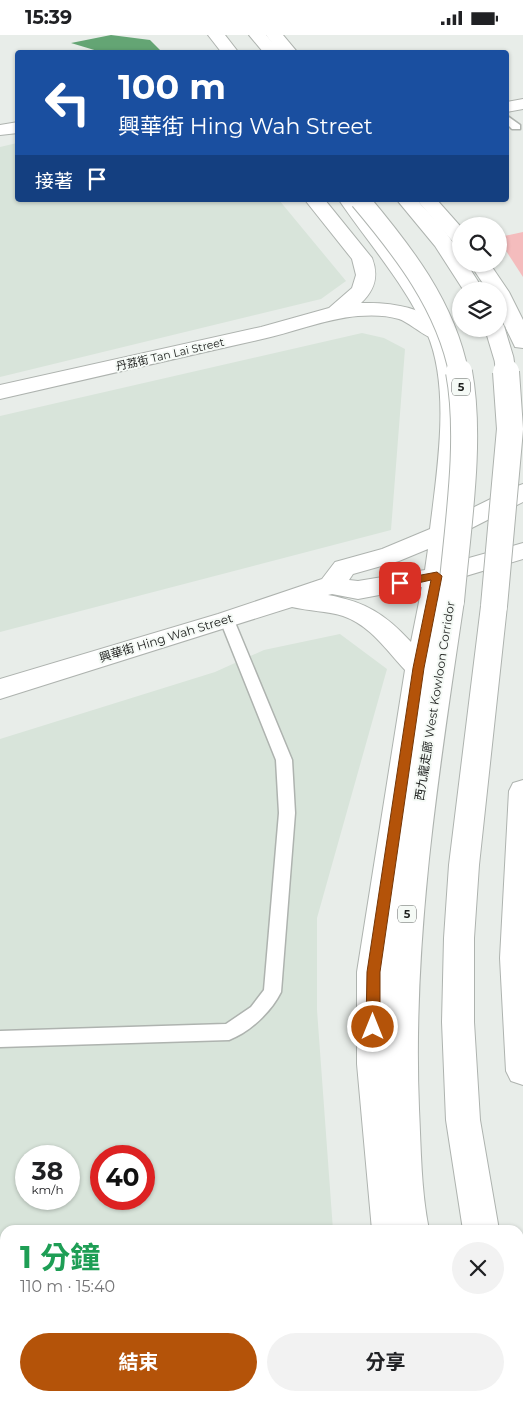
<!DOCTYPE html>
<html lang="zh-TW">
<meta charset="utf-8">
<style>
:root{--surface:#fff;--page:#f2f2f2;--text:#202124;--muted:#757577;--accent:#b45309}
body{margin:0;font-family:Montserrat,"Noto Sans TC",sans-serif;background:var(--page);color:var(--text);height:100vh;display:flex;flex-direction:column;font-size:19px;white-space:nowrap}
*{box-sizing:border-box;margin:0}
p{font-size:16px;color:var(--muted)}
.icon{flex:none;width:28px;height:28px;fill:none;stroke:currentColor;stroke-width:2;stroke-linecap:round;stroke-linejoin:round}
.map{position:relative;flex:1;overflow:hidden}
.panel{position:absolute;left:0px;top:1190px;width:524px;height:176px;display:flex;flex-direction:column;background:var(--surface);border-radius:15px 15px 0 0;box-shadow:0 1px 4px #0004}
.panel>*{flex:none}
.top-card{position:absolute;left:15px;top:15px;width:494px;height:152px;border-radius:5px;box-shadow:0 1px 4px #0004;background:#1a4fa0;color:#fff;overflow:hidden}
.fabs{position:absolute;left:452px;top:182px;display:grid;gap:10px}
.fabs a{display:grid;place-items:center;width:55px;height:55px;border-radius:50%;background:var(--surface);box-shadow:0 1px 4px #0004;font-size:25px}
.speed{position:absolute;left:15px;top:1110px;display:flex;gap:10px;font-size:25px;font-weight:700;text-align:center}
.speed>*{display:grid;place-content:center;width:65px;height:65px;border-radius:50%;background:var(--surface);box-shadow:0 1px 4px #0004;line-height:1}
.speed small{font-size:12px;font-weight:400}
.speed .limit{border:8px solid #d22;background:#fff;color:#111}
.pin{position:absolute;display:grid;place-items:center;width:42px;height:42px;color:#fff;margin:-21px;border-radius:10px;box-shadow:0 2px 8px #0006}
.me{position:absolute;width:55px;margin:-28px;rotate:0deg;stroke-linejoin:round;filter:drop-shadow(0 0 4px #0008)}
.turn{display:flex;align-items:center;gap:18px;height:105px;padding:0 20px;font-size:22px}
.turn .icon{width:65px;height:65px;stroke-width:2.5}
.turn b{display:block;font-size:35px;line-height:42px}
.then{display:flex;align-items:center;height:48px;padding:0 20px;background:#0003;gap:10px;font-size:19px}
.round{display:grid;place-items:center;flex:none;width:52px;height:52px;border-radius:26px;background:var(--page)}
.headline{display:flex;align-items:center;justify-content:space-between;height:85px;padding:0 20px}
h1{font-size:30px;font-weight:700;line-height:38px;color:#1e9e55}
.cta{display:flex;gap:10px;margin-top:auto;padding:10px 20px}
.cta a{flex:1;height:58px;border-radius:30px;background:var(--accent);color:#fff;font-size:20px;font-weight:700;line-height:58px;text-align:center}
.cta a+a{background:var(--page);color:var(--text)}
.status{display:flex;justify-content:space-between;align-items:center;height:35px;padding:0 25px;background:var(--surface);direction:ltr}
.status svg{height:14px;fill:currentColor}
.map>svg:first-child{display:block}
</style>
<div class="status"><b>15:39</b><svg viewBox="0 0 49 12"><path d="M0 12V9h3v3zM5 12V6h3v6zM10 12V3h3v9zM15 12V0h3v12zM26 1h20v11H26zM47 4h2v5h-2z"/></svg></div>
<div class="map">
<svg width="523" height="1366" viewBox="0 0 523 1366">
<rect width="100%" height="100%" fill="#e8ede9"/>
<path fill="#d8e4da" fill-rule="evenodd" d="M17,108l1,57h261l67,81 -25,18 -321,78v-230z
M362,298l22,5 21,11 -14,181 -391,102v-216z
M340,599l47,35 -70,249v92l16,220h-328v166h360l1,5h-366v-662l215,-67 49,-22zM26,1121h43v43h-43zM101,1121h43v43h-43z"/>
<path fill="#f4bcbd" d="M523,197v45l-24,-37v-3z"/>
<path fill="#64a574" d="M111,0l39,5 12,12h-61l-30,-9z"/>
<g fill="none" stroke-linecap="round" stroke-linejoin="round">
<g stroke="#aeb3af" stroke-width="3">
<path id="service" d="M506,80l14,10v4h-8l-6,-6z
M227,580l5,2 2,3 58,140 3,53 -14,179c-10,20 -31,40 -52,48l-229,7v-16l226,-7 25,-17 13,-17 15,-177 -3,-53 -56,-140 2,-3z"/>
</g>
<g stroke="#aeb3af" stroke-width="2">
<path id="minor" d="M523,64v10l-17,3v-10z
M18,87v11l-18,2v-10z
M305,165h20l47,58c7,18 3,32 -11,45 30,-1 69,4 88,31l-3,5c-18,4 -31,-14 -47,-20 -13,-4 -28,-4 -41,-3 -34,3 -66,17 -100,24 -86,19 -172,39 -258,59v-14l261,-58 68,-19 23,-20 4,-13 -4,-16z"/>
</g>
<g stroke="#aeb3af" stroke-width="2">
<path id="tertiary" d="M266,0h17l15,18h-18z
M339,165h20c38,51 89,108 101,172 3,16 2,33 2,49 -1,32 -3,63 -6,95l59,-29 8,-3v18l-69,35 -3,26 72,-20v16l-74,22 -17,87 -43,304v92l19,166h-36l-15,-166v-92l48,-302c-18,-19 -35,-45 -62,-54 -16,-5 -34,-5 -51,-9l-292,92v-20l218,-65 104,-35 13,-17 47,-13 48,-20c7,-58 21,-141 -3,-196 -22,-49 -58,-89 -88,-133zM428,514l-3,21 -67,11 -9,-1 4,-6 46,-13zM422,552l-11,55c-26,-28 -45,-40 -83,-47l4,-1 26,5z
M417,165h20l24,27v18l-7,-2z
M470,229h20l19,28 14,28v28l-8,-1 -16,-33v-23h-11z
M523,745v305l-12,-4 -5,-10 -6,-113 9,-167 4,-8z
M411,1361h38l2,5h-38z"/>
</g>
<g stroke="#aeb3af" stroke-width="2">
<path id="trunk" d="M208,0h17l14,18h-17z
M249,0h17l16,18h-18z
M397,165h20c13,15 44,44 44,64h6l17,27h-20l-29,-45z
M451,557l9,3 4,6c-25,169 -52,337 -45,508 2,41 2,81 10,121h-36c-7,-40 -6,-81 -7,-121 -5,-171 24,-339 52,-508l4,-6z
M494,562l9,3 4,6 -28,259 -5,73v84l6,98 19,110h-36l-17,-110 -4,-98 2,-84 5,-73 32,-259 4,-6z
M519,1293l4,2v47l-4,-2z
M438,1361h38l2,5h-38z"/>
</g>
<use href="#service" fill="#fff" fill-rule="evenodd"/>
<use href="#minor" fill="#fff" fill-rule="evenodd"/>
<use href="#tertiary" fill="#fff" fill-rule="evenodd"/>
<use href="#trunk" fill="#fff" fill-rule="evenodd"/>
<g stroke="#aeb3af" stroke-width="21" stroke-linecap="butt">
<path id="trunk-bridge-far1" d="M360,165c43,51 86,106 99,174
M495,294l9,30 2,15"/>
</g>
<g stroke="#aeb3af" stroke-width="28" stroke-linecap="butt">
<path id="trunk-bridge" d="M451,566c6,-70 21,-160 8,-229
M494,571l16,-177 -4,-57"/>
</g>
<use href="#trunk-bridge-far1" stroke="#fff" stroke-width="19"/>
<use href="#trunk-bridge" stroke="#fff" stroke-width="26"/>
</g>
<path fill="#b45309" stroke="#753606" d="M437,537l5,4 -18,92 -44,304v55l-2,4 -5,2 -5,-2 -2,-4 1,-55 46,-304 18,-88 -31,7 -5,-4 5,-4z"/>
<g text-anchor="middle" stroke-width="4" stroke-linejoin="round" paint-order="stroke">
<g font-size="11" fill="#1f211f" stroke="#f5faf6">
<text transform="translate(170 319) rotate(-13)" y="4">丹荔街 Tan Lai Street</text>
</g>
<g fill="#f5faf6" stroke="#5f6260" stroke-width="1">
<rect x="452" y="343.5" width="18" height="17" rx="4"/>
<rect x="398" y="870.5" width="18" height="17" rx="4"/>
</g>
<g font-size="11" font-weight="bold" fill="#1f211f">
<text x="461" y="356">5</text>
<text x="407" y="883">5</text>
</g>
<g font-size="12" fill="#1f211f" stroke="#f5faf6">
<text transform="translate(166 603) rotate(-17)" y="4">興華街 Hing Wah Street</text>
<text transform="translate(435 666) rotate(-81)" y="4">西九龍走廊 West Kowloon Corridor</text>
</g>
</g>
</svg>
<div class="fabs">
<a><svg class="icon" aria-label="search" viewBox="0 0 24 24"><circle cx="10" cy="10" r="6"/><path d="M15 15l6 6"/></svg></a>
<a><svg class="icon" aria-label="layers" viewBox="0 0 24 24"><path d="M12 4l9 5-9 5-9-5zM3 14l9 5 9-5"/></svg></a>
</div>
<div class="speed"><div>38<small>km/h</small></div><div class="limit">40</div></div>
<div class="pin" style="left:400px;top:548px;background:#d93025"><svg class="icon" aria-label="arrive" viewBox="0 0 24 24"><path d="M6 21V4h12l-3 4 3 4H6"/></svg></div>
<svg class="me" style="left:373px;top:992px" viewBox="-20 -20 40 40"><circle r="17" fill="#b45309" stroke="#fff" stroke-width="3"/><path d="M0-11L8 9 0 5-8 9z" fill="#fff"/></svg>
<div class="top-card">
<div class="turn"><svg class="icon" aria-label="left" viewBox="0 0 24 24"><path d="M17 20v-9H6M10 6l-5 5 5 5"/></svg><div><b>100 m</b>興華街 Hing Wah Street</div></div>
<div class="then">接著<svg class="icon" aria-label="arrive" viewBox="0 0 24 24"><path d="M6 21V4h12l-3 4 3 4H6"/></svg></div>
</div>
<section class="panel">
<div class="headline"><div><h1>1 分鐘</h1><p>110 m · 15:40</p></div><a class="round"><svg class="icon" aria-label="close" viewBox="0 0 24 24"><path d="M6 6l12 12M18 6L6 18"/></svg></a></div>
<div class="cta"><a>結束</a><a>分享</a></div>
</section>
</div>
